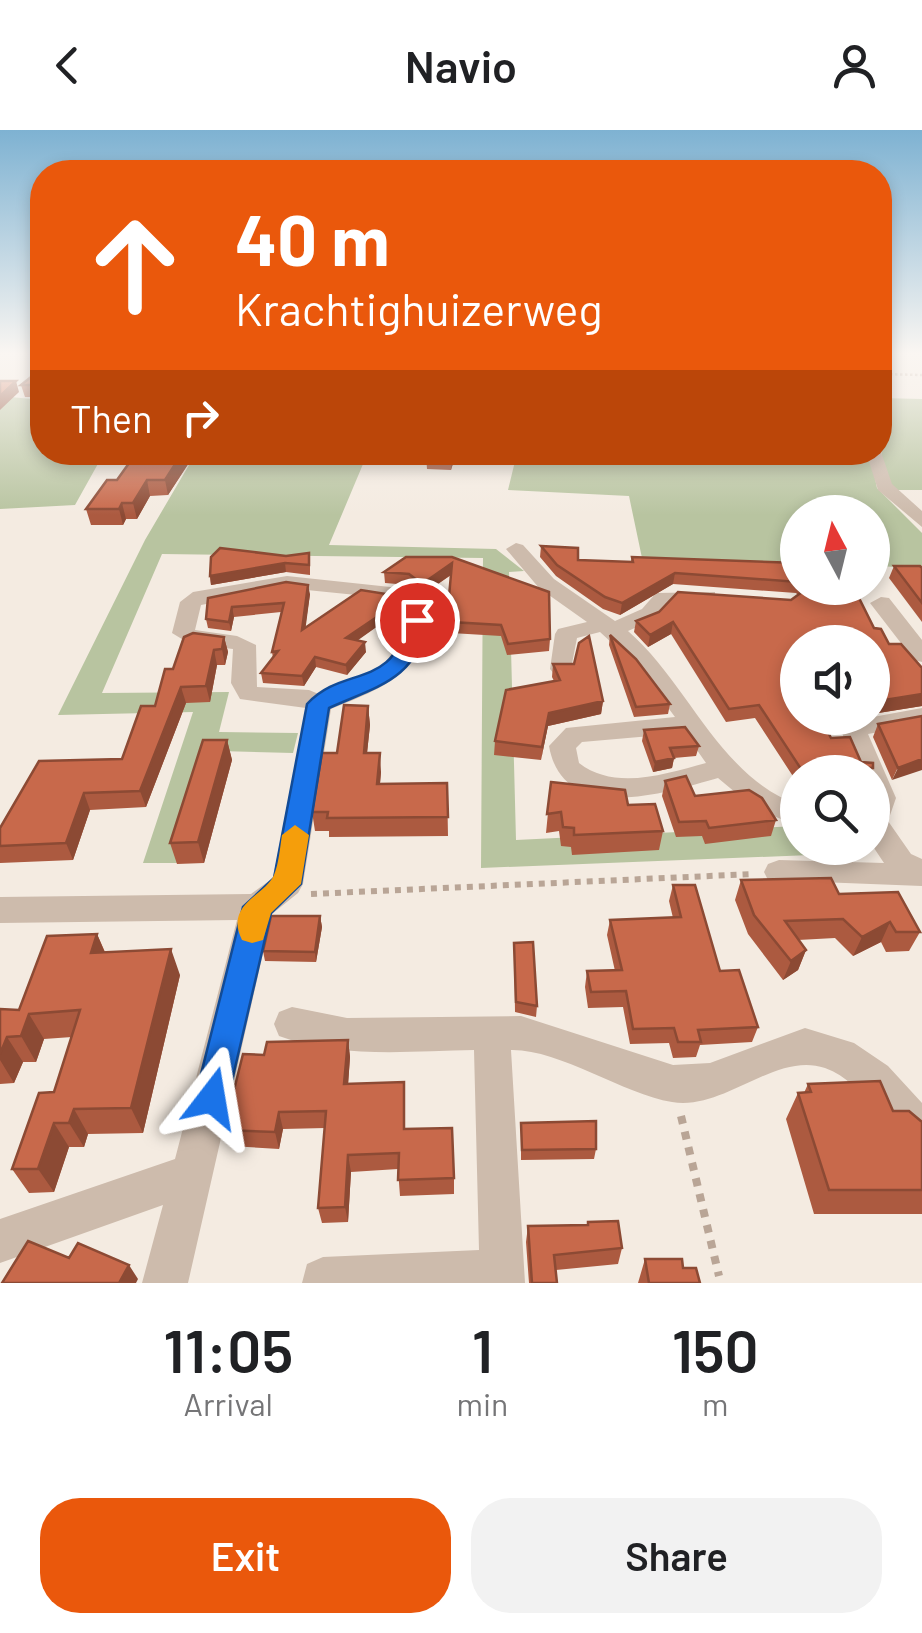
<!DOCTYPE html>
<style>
:root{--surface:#fff;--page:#f2f2f2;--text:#202124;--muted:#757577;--accent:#ea580c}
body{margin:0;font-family:Barlow,sans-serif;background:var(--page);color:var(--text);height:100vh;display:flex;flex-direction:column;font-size:38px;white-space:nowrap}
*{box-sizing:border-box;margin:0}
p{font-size:32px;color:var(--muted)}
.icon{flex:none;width:55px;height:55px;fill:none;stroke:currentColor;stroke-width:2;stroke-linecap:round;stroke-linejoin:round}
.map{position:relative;height:1153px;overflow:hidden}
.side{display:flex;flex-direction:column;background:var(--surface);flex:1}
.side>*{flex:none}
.top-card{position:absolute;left:30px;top:30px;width:862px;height:305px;border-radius:40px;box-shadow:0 5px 15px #0003;background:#ea580c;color:#fff;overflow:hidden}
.needle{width:65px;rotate:353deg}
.controls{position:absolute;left:780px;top:365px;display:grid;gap:20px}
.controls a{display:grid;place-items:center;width:110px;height:110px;border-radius:50%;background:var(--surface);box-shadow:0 5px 15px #0003;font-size:50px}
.pin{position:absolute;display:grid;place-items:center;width:85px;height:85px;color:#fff;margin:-42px;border:5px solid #fff;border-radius:50%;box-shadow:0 2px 10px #0007}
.me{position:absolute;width:110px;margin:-55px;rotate:14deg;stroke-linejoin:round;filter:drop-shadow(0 0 8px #0008)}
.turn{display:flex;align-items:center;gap:35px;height:210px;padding:0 40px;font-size:45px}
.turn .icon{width:130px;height:130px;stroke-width:2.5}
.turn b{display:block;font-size:70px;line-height:85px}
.then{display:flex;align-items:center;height:95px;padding:0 40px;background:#0003;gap:20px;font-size:38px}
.eta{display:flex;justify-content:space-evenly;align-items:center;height:170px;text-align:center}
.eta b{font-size:60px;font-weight:600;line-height:70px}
.button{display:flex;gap:20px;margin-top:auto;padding:20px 40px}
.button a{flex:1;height:115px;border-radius:40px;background:var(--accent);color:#fff;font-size:40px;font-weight:600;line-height:115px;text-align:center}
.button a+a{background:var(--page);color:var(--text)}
header{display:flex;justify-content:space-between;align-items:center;height:130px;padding:0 40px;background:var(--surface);font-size:45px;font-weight:600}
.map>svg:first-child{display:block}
</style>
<header><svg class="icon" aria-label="back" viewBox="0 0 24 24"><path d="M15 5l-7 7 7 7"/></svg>Navio<svg class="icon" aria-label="person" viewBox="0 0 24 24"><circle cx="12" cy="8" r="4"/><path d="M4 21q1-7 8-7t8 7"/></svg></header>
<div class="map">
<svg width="922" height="1153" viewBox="0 0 922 1153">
<rect width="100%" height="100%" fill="#f4ebe1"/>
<path fill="#b8c4a0" d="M0,266l42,4v52l62,1 -29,52 -75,4z
M880,268l42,1v91h-27c-18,-26 -15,-60 -15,-92z
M680,322l139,9 -5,-8h56l7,35 45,45v35l-49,-2 -1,-54h-74l-1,52 -155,-6 -13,-62 -121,-6 9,-37z
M196,323l170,4 -37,88 167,4 28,22 -15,1 7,268 281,-14 1,22h33l4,6 -354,14 2,-310 -321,-4 -60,139 127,-1 -10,40 79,1 -5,20 -74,-2 -36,112h-40l50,-151 -135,3 87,-175z"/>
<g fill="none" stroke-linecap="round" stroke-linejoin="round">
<path stroke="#b9a596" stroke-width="2.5" stroke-dasharray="2.5 2.5" stroke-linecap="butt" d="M880,244l42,1"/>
<path stroke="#b9a596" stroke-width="6" stroke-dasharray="6 6" stroke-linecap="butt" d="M311,764l443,-20"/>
<path stroke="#b9a596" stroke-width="8" stroke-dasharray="8 8" stroke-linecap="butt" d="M681,986l38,160"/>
<path fill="#cdbbac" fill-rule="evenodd" d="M880,319l12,35 30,27v16l-44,-37 -12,-38h14z
M516,413l7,2 31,34 61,42 27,-12 14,-16 59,-1v8l-45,3 -13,15 -29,13c61,53 90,144 170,174v21l-44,-18 -36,-30c-53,15 -155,48 -169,-32l17,-18 109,-11 -38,-51 -37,-34 -23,6 -7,36h-16l-4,-5 5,-35 3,-5 29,-7 -48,-34 -33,-39zM685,603l21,30c-41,11 -91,28 -127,0l-3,-15 6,-6z
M287,446l122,13 16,13c5,70 -38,84 -94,107l-28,175 -5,9 -26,21 -84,369h-46l21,-78 -163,58v-44l175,-60 62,-239 -237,3v-26l251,-3 22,-16 33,-170 -66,-9 -9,-16 2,-34 -43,-5 -18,-11 8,-31 13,-10zM287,458l109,11 7,5c3,61 -32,71 -82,91l-12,-5 -52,-3 -1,-42 -19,-9 -42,-6 6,-25z
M881,467l8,1 33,42v22l-8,-2 -44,-57z
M922,578v16l-54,10 28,64 -8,23 23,33 11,5v27l-154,-6 -4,-8 4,-8 11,-4 105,3 -12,-18v-73h-14l-16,-39 9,-12z
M292,877l55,11 174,-2 152,49 37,-2 95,-35 49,15 34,23 34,37v50c-40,-16 -54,-70 -97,-85 -50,-17 -100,43 -153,34 -49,-8 -113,-53 -161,-52l14,233h-223l5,-19 16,-7 156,-7 -5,-200c-65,1 -133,9 -195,-14l-5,-12 5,-12z"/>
</g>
<path fill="#ac5a40" d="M42,238v29h-17l-4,-12z
M137,322h59l-28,43 -18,1 -13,23h-11l-3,6h-32l-5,-16 31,-29z
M428,322h59l-2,7 -30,-2 -4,13 -24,-1 -1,-14z
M541,416l37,14 53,2 1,-5 166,6v25h56l20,40 15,16 33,24v38l-50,8v-72h-74v76l33,20 30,24 12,6 -2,4h-73v12l-43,-66 -29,4 -55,-88 -23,13 -14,-15 2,-11 155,-21 7,-5 -2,-2 -123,-9 -53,31 -17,-6 -47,-33 -16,-19z
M211,427l99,5v13l-24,-3 -75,13 -1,-9z
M452,427l98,82 -1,12 -42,4 -6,-19 -50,-3 -3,-14v-11l3,-33 -29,20 -13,-10 -24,-2 -1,-11z
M894,436l28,2v54l-33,-44z
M310,464l-5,34 94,-32v15l-42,29 9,12 -19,23 -31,-8 -12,19 -41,-3 -2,-10 12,-15 -1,-6 9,-40 -47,5 -3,14 -23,-3 -2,-9 2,-21z
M610,505l60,69 -2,10 -34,3 -25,-72z
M224,507l4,15 -3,13h-8l-7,37 -24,1 -40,104 -56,3 -17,50 -73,3v-35l122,-69 33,-53 18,-37z
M553,534l50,37 -2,13 -53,12 -7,34 -47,-5 1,-14 59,-60 -2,-4z
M368,576l2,19 -3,28 14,19 -1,12 67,-1 1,53 -119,1v-6h-14l-3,-19 25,-59z
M922,586l-30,64 -19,-43 5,-13z
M644,600l55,16 -3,10 -22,2 -2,10 -19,4 -11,-31z
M227,610l5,20 -28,103 -27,1 -7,-21z
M665,651l30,15 81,24 -5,16 -66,8 -3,-8 -26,1 -14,-41z
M551,652l77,23 35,26 -4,19 -87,5 -1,-8 -10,-1 -2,-15 -13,2z
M741,750l98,14 81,38 -11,19 -23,1 -5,-10 -28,14 -18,-18 -37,2 8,10 -8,20 -15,10 -35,-46 -13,-34z
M673,755l47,86 38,56 -6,15 -52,3 -4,12 -23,1 -4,-15 -39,1 -7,-37 -35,1 -3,-21 2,-16h28l-8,-36 3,-15 63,-2 -4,-17z
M320,786l2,11 -6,35 -51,-1 -2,-10z
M97,804l8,18 75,23 -37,158 -55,1 -4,13h-15l-15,45 -25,1 -17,-24 42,-77 18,-55 -28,2 -8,23h-13l-9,21 -14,1v-75l19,1z
M514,813l23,63 -1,11 -21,-5z
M348,910l2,17 -2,27 57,15v30l49,49v16l-54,2 -2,-27 -47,3 -3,50 -26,1 -4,-15 7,-80 -42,1 -4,20 -49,-3 -6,-16 40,-75z
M808,954l114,38v92h-108l-28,-95 12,-26h6z
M521,993l75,26 -2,10 -73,1z
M588,1092l34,26 -4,16 -62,6 1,13h-28l-3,-41 2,-16 59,-1z
M645,1129l38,9 17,15h-62z"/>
<path fill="#8c4a34" d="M16,251l3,11 -19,18v-14z
M183,322h13l-28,43 -3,-15z
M452,322h3v5l-4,13z
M147,350l3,16 -13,23 -4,-16z
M122,373l4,16 -3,6 -4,-16z
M285,433l1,9 -75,13 -1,-9z
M452,433v11l-30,21v-11z
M675,443l-2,11 -53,31 2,-12z
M308,455l2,9 -6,46 -2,-10z
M399,472v9l-52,37 -1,-10z
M232,477l2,10 -3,14 -2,-9z
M673,492l-2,12 -23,13 2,-12z
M224,507l4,15 -3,13 -3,-16z
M365,512l1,10 -19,23 -1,-10z
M214,520l3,15 -7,37 -4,-16z
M315,527l1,10 -12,19 -2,-10z
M181,557l5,16 -40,104 -6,-16z
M922,564v12l-50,8v-12z
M603,571l-2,13 -53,12 -7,34 8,-47z
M368,576l2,19 -5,47 -1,-19z
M227,610l5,20 -28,103 -6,-21z
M380,623l1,19 -3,32 -1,-20z
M674,628l-2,10 -19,4 2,-10z
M922,629v11l-30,10 6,-12z
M84,663l6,17 -17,50 -7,-17z
M320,786l2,11 -6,35 -1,-10z
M890,792l-9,20 -28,14 9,-19z
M97,804l11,26 -17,-7z
M171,819l9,26 -37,158 -12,-25z
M806,820l-8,20 -15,10 8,-19z
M29,884l15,25 -8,23 -15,-26z
M7,907l16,25 -9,21 -14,-23v-6z
M348,910l2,17 -3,43 -3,-16z
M74,979l14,25 -4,13 -15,-24z
M279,982l4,17 -4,20 -4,-17z
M54,993l15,24 -15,45 -16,-23z
M348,1025l3,17 -3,50 -3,-15z
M129,1135l9,14 -2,4h-17z"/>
<path fill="#c8694b" stroke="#8c4a34" stroke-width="2.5" d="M42,238v17h-21z
M0,251h16l-16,15z
M137,322h46l-18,28h-18l-14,23h-11l-3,6h-33l21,-29h10z
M428,322h24l-1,4 -25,-1z
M541,416l37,2v12l55,2 -1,-5 166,6v19l-123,-9 -53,30 -17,-6 -48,-32z
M220,418l66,8 23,-3v12l-24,-2 -75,13 1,-19z
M406,427h46l97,35 1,47 -42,5 -7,-19 -50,-3 -3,-14 4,-45 -30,21 -13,-10 -25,-2z
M894,436h26l2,2v35z
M286,452l22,3 -6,45 59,-40 38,6v6l-53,36 19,4 -19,23 -31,-8 -13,19 -41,-3 17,-22 -6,1 12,-49 -52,4 -3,15 -23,-3 2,-21z
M805,458h49l20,40 7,1 8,15h12l21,24v26l-50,8v-60h-74v76h23l10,20 19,-1 11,25 12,1v5l-23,-1 3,5h-50l-44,-67 -30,4 -56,-87 -23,13 -14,-14 23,-9 19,-20 113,8 15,-11z
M193,503l31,4 -2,12 -8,1 -8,36 -25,1 -41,104 -56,2 -18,50 -66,3v-18l39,-67 83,-2 19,-53h14l10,-37h8l11,-32z
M610,505l26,24 34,45 -34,3z
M589,506l14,65 -54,12 -7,34 -47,-6 11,-51 54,-10 -7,-16h21l5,-21z
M344,575l24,1 -4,47h16l-3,31 70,-1 1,34 -121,1 1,-6h-16l10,-59h15z
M922,586v43l-24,9 -20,-44z
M685,597l14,19 -29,2 4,10 -19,4 -11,-32z
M203,610h24l-29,102 -28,1z
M686,646l9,20 54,-6 13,8 14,22 -67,8 -3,-7 -27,1 -14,-41z
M551,652l74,8 3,15 27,-1 8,27 -89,4v-7l-11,-1 -2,-15 -14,2z
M831,748l8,16 59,-2 22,40h-24l-6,-10 -28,15 -19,-18 -58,2 21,29 -15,11 -37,-46 -13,-35z
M673,755h22l25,86 19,-1 19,57 -60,3 3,12h-23l-4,-14 -41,1 -7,-38 -35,1 -4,-21 35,-1 -12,-50 71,-3z
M271,786h49l-5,36 -52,-1z
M97,804l-6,19 80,-4 -40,159 -57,1 -5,14h-15l-16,46h-26l27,-76 15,-1 26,-82 -51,4 -8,22 -14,1 -7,17v-45l19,1 28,-74z
M533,812l4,64 -21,-4 -2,-59z
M348,910l-4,44 60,-2v47l48,-1 2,50 -56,2 1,-27 -51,2 -3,52 -27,1 8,-97 -47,1 -4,20 -51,-2 19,-76 21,1 3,-13z
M880,951l13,30h16l13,11v68h-93l-31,-97 13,-1 -3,-8z
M596,991v28l-74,1 -1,-27z
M618,1091l4,27 -68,7 3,28h-25l-4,-57 60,-1v-3z
M28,1111l41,17 9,-15 51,22 -10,18h-117z
M645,1129h37l1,9h13l4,15h-51z"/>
<linearGradient id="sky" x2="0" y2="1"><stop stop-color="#7eb2d2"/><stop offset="0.58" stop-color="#faf6f2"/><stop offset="1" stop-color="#faf6f2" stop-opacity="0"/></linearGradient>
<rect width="922" height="385" fill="url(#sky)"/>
<path fill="#1a73e8" stroke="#114b97" stroke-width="2.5" d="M417,484l10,6c-9,59 -49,66 -98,88l-28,176 -30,29 -46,198 -13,5 -12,-5 -5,-13 48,-191 31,-29 33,-174c37,-40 87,-13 100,-84z"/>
<path fill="#f59e0b" d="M295,695l14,10 -8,49 -30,29 -8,27 -11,3 -10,-3c-18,-36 23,-44 32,-65 5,-12 6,-28 8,-40z"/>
</svg>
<div class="controls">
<a><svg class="needle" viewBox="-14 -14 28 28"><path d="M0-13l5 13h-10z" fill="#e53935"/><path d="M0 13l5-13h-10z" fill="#757577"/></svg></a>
<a><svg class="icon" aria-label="sound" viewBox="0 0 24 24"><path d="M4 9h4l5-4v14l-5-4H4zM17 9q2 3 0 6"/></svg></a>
<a><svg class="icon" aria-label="search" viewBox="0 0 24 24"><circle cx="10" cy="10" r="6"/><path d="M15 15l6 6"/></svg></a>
</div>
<div class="pin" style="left:417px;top:490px;background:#d93025"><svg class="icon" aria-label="arrive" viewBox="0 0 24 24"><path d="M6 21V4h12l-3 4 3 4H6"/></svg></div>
<svg class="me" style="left:212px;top:968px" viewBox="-20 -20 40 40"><path d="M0-17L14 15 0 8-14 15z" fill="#1a73e8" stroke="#fff" stroke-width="4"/></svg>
<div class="top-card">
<div class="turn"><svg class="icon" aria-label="ahead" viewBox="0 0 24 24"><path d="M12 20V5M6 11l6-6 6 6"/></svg><div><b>40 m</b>Krachtighuizerweg</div></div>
<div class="then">Then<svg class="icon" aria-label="right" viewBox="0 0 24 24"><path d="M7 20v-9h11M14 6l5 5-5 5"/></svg></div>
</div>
</div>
<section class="side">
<div class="eta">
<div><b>11:05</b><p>Arrival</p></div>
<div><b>1</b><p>min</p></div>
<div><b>150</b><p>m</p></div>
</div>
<div class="button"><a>Exit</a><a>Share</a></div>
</section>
